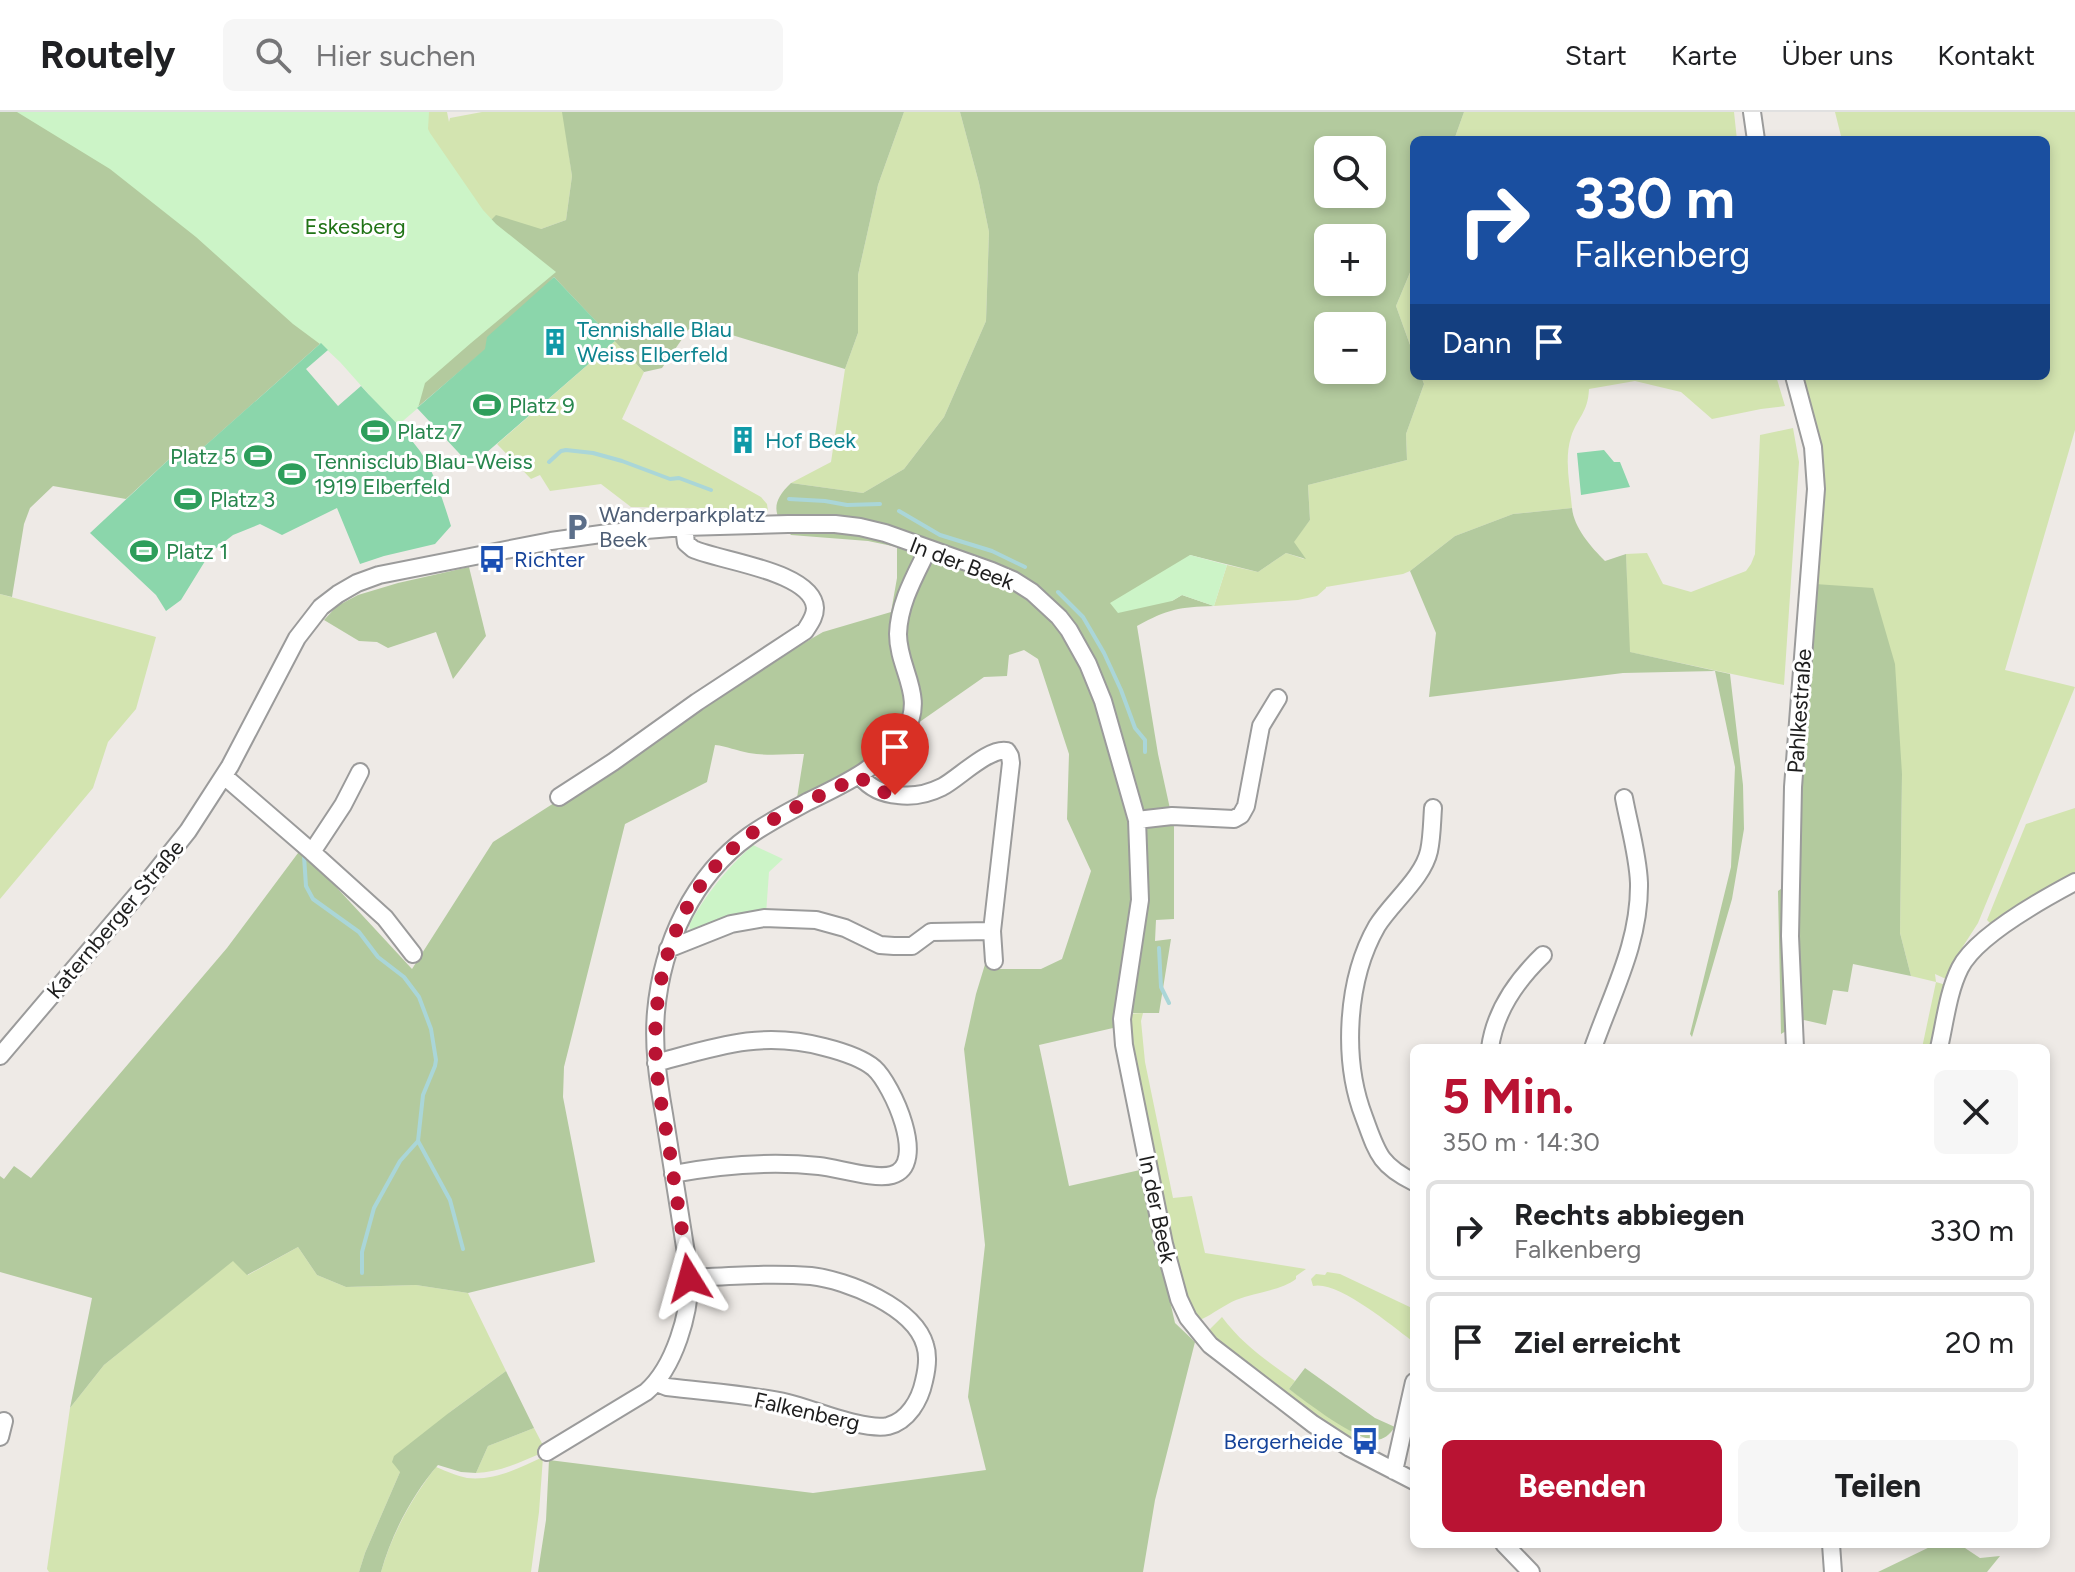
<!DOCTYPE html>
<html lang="de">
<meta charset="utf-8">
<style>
:root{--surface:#fff;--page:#f6f6f6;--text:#202124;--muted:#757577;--line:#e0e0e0;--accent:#b91333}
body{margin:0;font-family:Figtree,sans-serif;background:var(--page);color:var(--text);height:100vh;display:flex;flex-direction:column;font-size:30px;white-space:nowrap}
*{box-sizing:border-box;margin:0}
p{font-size:26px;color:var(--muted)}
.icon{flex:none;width:44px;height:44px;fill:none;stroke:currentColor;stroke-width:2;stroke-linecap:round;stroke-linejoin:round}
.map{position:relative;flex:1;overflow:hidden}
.drawer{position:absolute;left:1410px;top:932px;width:640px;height:504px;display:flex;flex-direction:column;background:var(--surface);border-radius:12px;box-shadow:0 4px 12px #0003}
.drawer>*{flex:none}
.guide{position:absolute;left:1410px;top:24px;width:640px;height:244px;border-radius:12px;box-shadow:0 4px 12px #0003;background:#1a4fa0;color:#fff;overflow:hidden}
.controls{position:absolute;left:1314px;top:24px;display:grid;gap:16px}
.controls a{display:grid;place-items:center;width:72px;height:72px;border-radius:12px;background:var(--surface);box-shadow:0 4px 12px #0003;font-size:40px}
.pin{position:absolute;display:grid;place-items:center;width:68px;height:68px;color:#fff;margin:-82px -34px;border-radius:50% 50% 50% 0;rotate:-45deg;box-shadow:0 0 8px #0007}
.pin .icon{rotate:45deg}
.me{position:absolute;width:88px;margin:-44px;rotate:352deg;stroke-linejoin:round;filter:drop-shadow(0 0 6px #0008)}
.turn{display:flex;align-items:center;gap:28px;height:168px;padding:0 32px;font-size:36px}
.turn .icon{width:104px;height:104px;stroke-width:2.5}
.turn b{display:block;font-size:56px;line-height:68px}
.then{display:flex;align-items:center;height:76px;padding:0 32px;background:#0003;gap:16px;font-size:30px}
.round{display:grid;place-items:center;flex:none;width:84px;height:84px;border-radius:12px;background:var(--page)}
.overview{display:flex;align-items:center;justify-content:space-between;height:136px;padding:0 32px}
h1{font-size:48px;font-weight:700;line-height:60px;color:var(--accent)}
.action{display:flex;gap:16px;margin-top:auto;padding:16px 32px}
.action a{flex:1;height:92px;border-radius:12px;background:var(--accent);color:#fff;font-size:32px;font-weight:700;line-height:92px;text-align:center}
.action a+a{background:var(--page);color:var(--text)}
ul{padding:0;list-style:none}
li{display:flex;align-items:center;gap:24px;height:100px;margin:0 16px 12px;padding:0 16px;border:4px solid var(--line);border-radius:12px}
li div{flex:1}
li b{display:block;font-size:30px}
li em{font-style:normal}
header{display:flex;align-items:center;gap:48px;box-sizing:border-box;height:112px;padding:0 40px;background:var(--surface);border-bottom:2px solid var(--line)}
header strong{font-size:38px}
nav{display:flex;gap:44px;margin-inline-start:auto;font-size:28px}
.search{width:560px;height:72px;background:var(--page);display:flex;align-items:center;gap:20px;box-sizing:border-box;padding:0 28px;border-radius:12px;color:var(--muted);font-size:30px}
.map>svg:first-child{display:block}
</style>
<header>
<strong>Routely</strong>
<div class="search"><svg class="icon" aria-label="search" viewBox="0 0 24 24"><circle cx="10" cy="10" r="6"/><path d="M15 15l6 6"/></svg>Hier suchen</div>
<nav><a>Start</a><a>Karte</a><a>Über uns</a><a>Kontakt</a></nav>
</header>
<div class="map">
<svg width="2075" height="1460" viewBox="0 0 2075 1460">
<rect width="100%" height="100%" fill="#eeeae6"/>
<path fill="#d3e4b0" d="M161,0h286l2,10 1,-4 32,-6h81l9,64 -6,44 -25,9 -145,87z
M904,0h56l19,71 10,49 -3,89 -42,96 -40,52 -41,24 -72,-10 40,-21 14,-93 13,-36v-58l20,-90z
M1464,0h270l3,28h-283z
M1835,0h240v318l-70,240 70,17 -97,236 -27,42 -5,14 -11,-5 1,8 10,3 -14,63h-10l14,-66 -25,-6 -11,-43 2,-159 -87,-190 9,-91 -1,-35 -22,-82h245v-236h-204z
M1414,151v93l-18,-50z
M615,229l29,31 -22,47 139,78 6,7 1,7 -3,4 -36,1 -39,-8 -59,-1 -30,-23 -51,7 -10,-16 -9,4 -34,-35z
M1421,264h355l9,30 -24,3 -49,10 -31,-27 -21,-5 -25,-6 -46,8c-1,24 -12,29 -18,48 -7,23 -1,47 1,71l-59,6 -58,22 -45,35 -7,3 -77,13v1l-9,8 -19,4 -84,6 13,-41 31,7 28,-19 18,6 -11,-17 17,-22 -2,-35 99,-25 -1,-26 18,-50z
M1793,316l6,34 -15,223 -155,-33 -3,-98 21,-1 16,31 28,8 55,-21 5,-7 4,-10 5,-119z
M0,482l156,43 -20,72 -28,33 -15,46 -93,111z
M2075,696v64l-82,54 -6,-6 39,-96z
M1143,901l-2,8 4,41 28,136 19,-2 13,57 101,16 -10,7v3c-16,12 -41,13 -60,21 -12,5 -23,14 -34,19l-5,-1 -14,-27 -10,-33 -47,-244z
M298,1135l19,28 29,12 70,-2 52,8 38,78 -56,41 -50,60 -35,81 -6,19h-310l-2,-3 23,-161 34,-43 129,-105 15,15z
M1327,1160l13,2 74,35 -3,31c-20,-15 -74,-60 -98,-54l-2,-7 5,-5 9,1z
M1222,1205c20,27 46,45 73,64l-6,8 91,62 -4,3 -50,-28 -107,-81 -11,-14z
M534,1316l12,23c-23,10 -45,21 -70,22l12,-27z
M543,1345l-4,55 -8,60h-150c11,-38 30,-73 55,-105 10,4 21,9 31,11 28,3 52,-10 76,-21z"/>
<path fill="#b3ca9e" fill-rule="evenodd" d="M0,0h161l160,231 -133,118 -10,-10 -52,48 -73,-13 -23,22 -6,16 -12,73 -12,-3z
M562,0h342l-26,73 -20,90v58l-13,36 -123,-37 -33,-3 -27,39 -18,4 -90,-95 -68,72 -80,68 -10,-101 100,-101 45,14 25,-9 6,-44z
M960,0h504l-10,28h-40v123l-18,43 18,50v20h7l3,8 -18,50 1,26 -99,25 2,35 -16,22 12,17 -20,-6 -28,19 -68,-17 -18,46 10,-6 32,11c-35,1 -46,3 -77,20l21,128 16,73v92l-18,1 -1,21 16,-2 -12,74h-43l-3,15 -74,17 30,141 71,-16 35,153 20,19 -40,158 -12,72h-605l8,-52 3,-60 264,33 173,-23 -18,-73 17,-152 -21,-196 12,-55 14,-46 3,21h48l21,-10 29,-88 -24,-52 2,-65 -31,-95 -14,-9 -15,5 -2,21 -23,1 -63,44 -20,5 -36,38 -68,34 7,-44c-18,0 -37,2 -55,-1 -12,-2 -22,-7 -34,-8l-8,37 -82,42 -61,243 -1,30 32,165 -127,31 -52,-8 -70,2 -29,-12 -19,-28 -51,28 -14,-14 -129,104 -34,43 22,-110 -92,-26v-96l4,3 10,-13 17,12 196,-230 74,-99 111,120 81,-127 122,-78 83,-59 125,-73 68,-20 6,-34v-31l-29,-6 -77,-6c-19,-20 -20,-33 0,-52l72,10 41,-24 40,-52 42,-96 3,-89 -10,-49zM1328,38h44v44h-44zM1328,126h44v44h-44zM1328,214h44v44h-44z
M1572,396c2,20 19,39 33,53l21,-7 4,98 100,22 13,111 1,44 -12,70 -40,138 -2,-3 41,-167 4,-100 -20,-96 -92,2 -194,24 7,-64 -26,-62 45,-35 58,-22z
M469,455l17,69 -33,43 -17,-47 -48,16 -11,-6 -18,-1 -35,-21 13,-14 21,-11 40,-12z
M1815,472l58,4 22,76 7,110 -2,159 11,43 -58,-12 -5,28 -15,-2 -7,35 -22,-5 -23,14 -3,-143 20,-14 -1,-81z
M1305,1256l70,50 20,9c-5,7 -11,13 -20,13 -19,0 -69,-38 -86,-51z
M506,1259l28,57 -46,18 -12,27 -15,-1 -23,-7c-26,30 -46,68 -57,107h-22l6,-19 35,-81 -8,-10 2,-6 56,-44z
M1936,1432h23l21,14 20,-2 -13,16h-109z"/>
<path fill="#ccf4c7" d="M17,0h412l-1,17 2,4 53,77 13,14 60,48 -85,71 -46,40 -7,25 -21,18 -57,-64 -16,-15 -31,-23 -97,-87 -86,-68z
M1190,443l37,10 -13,41 -32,-11 -10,6 -54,12 -8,-10z
M753,733l30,14 -14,13 -3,42 -75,17 -2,-6c17,-31 37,-56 64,-80z"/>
<path fill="#8bd6ab" d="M554,165l61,64 -144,125 -54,-58 68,-59 2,-12z
M321,231l7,7 -22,19 32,37 23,-20c19,21 42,42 59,65 15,22 23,50 31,75l-16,18 -51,12 -24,8 -23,-56 -55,27 -22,-11 -27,11 -23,18 -29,47 -15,11 -10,-16 -66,-62 89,-83 10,10z
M1604,338l10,12h6l10,25 -49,8 -4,-42z"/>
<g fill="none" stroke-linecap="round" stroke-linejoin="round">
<path stroke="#aad6d8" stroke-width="4" d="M549,350l12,-11 5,-1 27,3 29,8 48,18 9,-1 32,12
M789,387l36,2 22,4 33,-1
M899,399l41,24 52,16 33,16
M1058,480l25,25 21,36 17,37 14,38 10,12v12
M304,744l2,30 7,13 46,33 19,25 26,20 15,20 12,32 5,31 -1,6 -12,29 -5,46 -18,20 -26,47 -12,44v21
M1159,836l2,39 8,16
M418,1029l32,59 13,49"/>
<g stroke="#9b9b9b" stroke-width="20">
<path id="minor" d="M1752,0l4,28
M1794,264l19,71 3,42 -23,298 -3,149 5,112
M224,664l88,76 73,66 28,36
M860,664c10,12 22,18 38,19 15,2 30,-1 44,-8 17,-9 47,-40 65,-36l3,5 1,7 -19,168 2,30
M559,685l54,-35 84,-60 108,-71c5,-8 10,-14 10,-23 -2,-37 -96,-47 -122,-59l-7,-6 -2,-16
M1137,708l35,-4 62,3 7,-4 5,-9 15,-80 17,-28
M312,740l31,-47 17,-33
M668,837l63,-25 33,-6 52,2 29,8 35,17 14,1h18l19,-14 61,-1
M1490,936c5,-37 27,-68 53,-93
M1593,936c19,-55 47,-105 46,-165 -1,-28 -10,-58 -15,-85
M1939,936c6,-26 9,-56 21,-80 16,-32 83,-69 115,-86
M0,944l141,-166 47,-59 42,-65 67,-128 24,-31 17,-13 19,-11 22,-8 172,-34 57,-8 76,-6 104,-3h47l25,3 25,6 107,38 21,9 19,12 27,25 10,13 19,34 15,37 34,119 3,80 -18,119 2,26 40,199 15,55 9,19 22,27 103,79 37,24 64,33
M656,951c59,-16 105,-33 168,-16 16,4 37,10 50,21 18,16 55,97 18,107 -17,5 -54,-7 -73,-9 -49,-5 -98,-1 -146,8
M1414,1070c-35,-17 -37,-30 -50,-65 -22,-57 -18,-137 13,-191 15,-24 46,-48 52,-75 3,-14 3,-29 4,-43
M657,1271l10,4c40,5 81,7 121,16 25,6 76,28 100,23 20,-5 32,-26 36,-45 3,-12 5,-24 1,-36 -11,-38 -78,-65 -114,-69 -40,-3 -82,0 -122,2
M0,1325l4,-16
M547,1340l99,-60c28,-24 45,-80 43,-116 -1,-14 -4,-28 -6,-42 -6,-40 -13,-80 -19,-120 -6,-34 -11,-67 -8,-102 6,-68 37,-136 93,-176 18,-13 38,-23 58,-34 35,-17 75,-35 97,-69 23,-36 -6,-63 -6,-99 1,-31 17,-58 30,-85
M1394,1359l20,-89
M1504,1432l27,28
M1831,1432l2,28"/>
</g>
<use href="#minor" stroke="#fff" stroke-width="16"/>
</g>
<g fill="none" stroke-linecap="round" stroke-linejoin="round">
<path stroke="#b91333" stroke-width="14" stroke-dasharray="0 25.2" d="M689,1166c-6,-44 -14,-88 -20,-132 -5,-27 -11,-56 -13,-84 -6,-84 22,-174 92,-226 34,-25 75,-41 112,-60 9,12 21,16 35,19"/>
</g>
<defs>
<g id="building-bare" transform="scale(2.16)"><path d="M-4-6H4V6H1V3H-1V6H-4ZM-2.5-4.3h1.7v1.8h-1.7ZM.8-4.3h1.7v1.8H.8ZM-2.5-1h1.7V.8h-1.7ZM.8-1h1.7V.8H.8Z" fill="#0f9aa8" stroke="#fff" stroke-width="2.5" paint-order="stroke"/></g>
<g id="stadium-bare" transform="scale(2.16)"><path d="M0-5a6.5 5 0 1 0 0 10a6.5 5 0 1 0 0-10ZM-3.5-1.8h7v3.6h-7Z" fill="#2e9e5b" stroke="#fff" stroke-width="2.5" paint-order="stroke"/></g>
<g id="parking-bare" transform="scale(2.16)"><path d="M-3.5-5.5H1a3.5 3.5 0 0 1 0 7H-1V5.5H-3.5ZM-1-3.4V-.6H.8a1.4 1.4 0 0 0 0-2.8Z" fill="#5c6f8a" stroke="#fff" stroke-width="2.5" paint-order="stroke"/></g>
<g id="bus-bare" transform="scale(2.16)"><path d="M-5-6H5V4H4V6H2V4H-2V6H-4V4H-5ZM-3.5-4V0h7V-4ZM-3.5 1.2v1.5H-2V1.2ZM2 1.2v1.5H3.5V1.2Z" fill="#1a4fb4" stroke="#fff" stroke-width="2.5" paint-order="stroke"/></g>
</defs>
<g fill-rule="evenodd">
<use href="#building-bare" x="555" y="230"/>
<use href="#stadium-bare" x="487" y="293"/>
<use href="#stadium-bare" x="375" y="319"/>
<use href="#building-bare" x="743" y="328"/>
<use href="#stadium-bare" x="258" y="344"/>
<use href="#stadium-bare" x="292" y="362"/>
<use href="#stadium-bare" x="188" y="387"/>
<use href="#parking-bare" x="577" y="415"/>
<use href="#stadium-bare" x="144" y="439"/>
<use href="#bus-bare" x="492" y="447"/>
<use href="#bus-bare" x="1365" y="1329"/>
</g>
<g text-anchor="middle" stroke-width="6" stroke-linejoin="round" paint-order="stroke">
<g font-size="22" fill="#207316" stroke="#fff">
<text x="355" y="122">Eskesberg</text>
</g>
<g font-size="22" fill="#0d838f" stroke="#fff" text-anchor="start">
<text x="577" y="225">Tennishalle Blau<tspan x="577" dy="25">Weiss Elberfeld</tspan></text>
<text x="765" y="336">Hof Beek</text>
</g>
<g font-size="22" fill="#27864d" stroke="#fff" text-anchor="start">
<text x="509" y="301">Platz 9</text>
<text x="397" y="327">Platz 7</text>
<text x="236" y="352" text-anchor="end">Platz 5</text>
<text x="314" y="357">Tennisclub Blau-Weiss<tspan x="314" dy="25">1919 Elberfeld</tspan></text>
<text x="210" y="395">Platz 3</text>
<text x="166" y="447">Platz 1</text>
</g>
<g font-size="22" fill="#4e5e75" stroke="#fff" text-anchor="start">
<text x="599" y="410">Wanderparkplatz<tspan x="599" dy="25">Beek</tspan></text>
</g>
<g font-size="22" fill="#164399" stroke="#fff" text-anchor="start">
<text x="514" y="455">Richter</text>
<text x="1343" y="1337" text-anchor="end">Bergerheide</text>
</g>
<g font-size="22" fill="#1e1e1e" stroke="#fff">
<text transform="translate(962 451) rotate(21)" y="8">In der Beek</text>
<text transform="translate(1799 599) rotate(-86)" y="8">Pahlkestraße</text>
<text transform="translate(115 807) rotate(-50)" y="8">Katernberger Straße</text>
<text transform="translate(1158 1097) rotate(78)" y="8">In der Beek</text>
<text transform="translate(807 1299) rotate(13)" y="8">Falkenberg</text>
</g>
</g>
</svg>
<div class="controls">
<a><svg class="icon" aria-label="search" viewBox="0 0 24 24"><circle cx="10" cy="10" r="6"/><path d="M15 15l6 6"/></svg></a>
<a>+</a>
<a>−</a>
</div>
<div class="pin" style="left:895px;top:683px;background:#d93025"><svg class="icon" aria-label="arrive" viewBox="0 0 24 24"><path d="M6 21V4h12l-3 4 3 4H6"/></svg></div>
<svg class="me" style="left:689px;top:1166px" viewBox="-20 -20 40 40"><path d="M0-17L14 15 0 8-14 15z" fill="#b91333" stroke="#fff" stroke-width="4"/></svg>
<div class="guide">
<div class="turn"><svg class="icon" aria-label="right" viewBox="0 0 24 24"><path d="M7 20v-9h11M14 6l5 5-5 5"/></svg><div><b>330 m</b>Falkenberg</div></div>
<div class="then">Dann<svg class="icon" aria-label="arrive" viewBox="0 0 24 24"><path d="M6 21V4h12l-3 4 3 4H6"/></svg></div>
</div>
<section class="drawer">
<div class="overview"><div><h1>5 Min.</h1><p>350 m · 14:30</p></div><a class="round"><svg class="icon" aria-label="close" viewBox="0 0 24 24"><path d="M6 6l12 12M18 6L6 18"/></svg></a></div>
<ul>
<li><svg class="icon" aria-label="right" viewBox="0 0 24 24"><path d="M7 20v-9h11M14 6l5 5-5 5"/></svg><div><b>Rechts abbiegen</b><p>Falkenberg</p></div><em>330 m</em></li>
<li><svg class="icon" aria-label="arrive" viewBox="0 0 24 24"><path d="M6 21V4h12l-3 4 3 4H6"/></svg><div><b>Ziel erreicht</b></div><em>20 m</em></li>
</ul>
<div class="action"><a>Beenden</a><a>Teilen</a></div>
</section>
</div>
